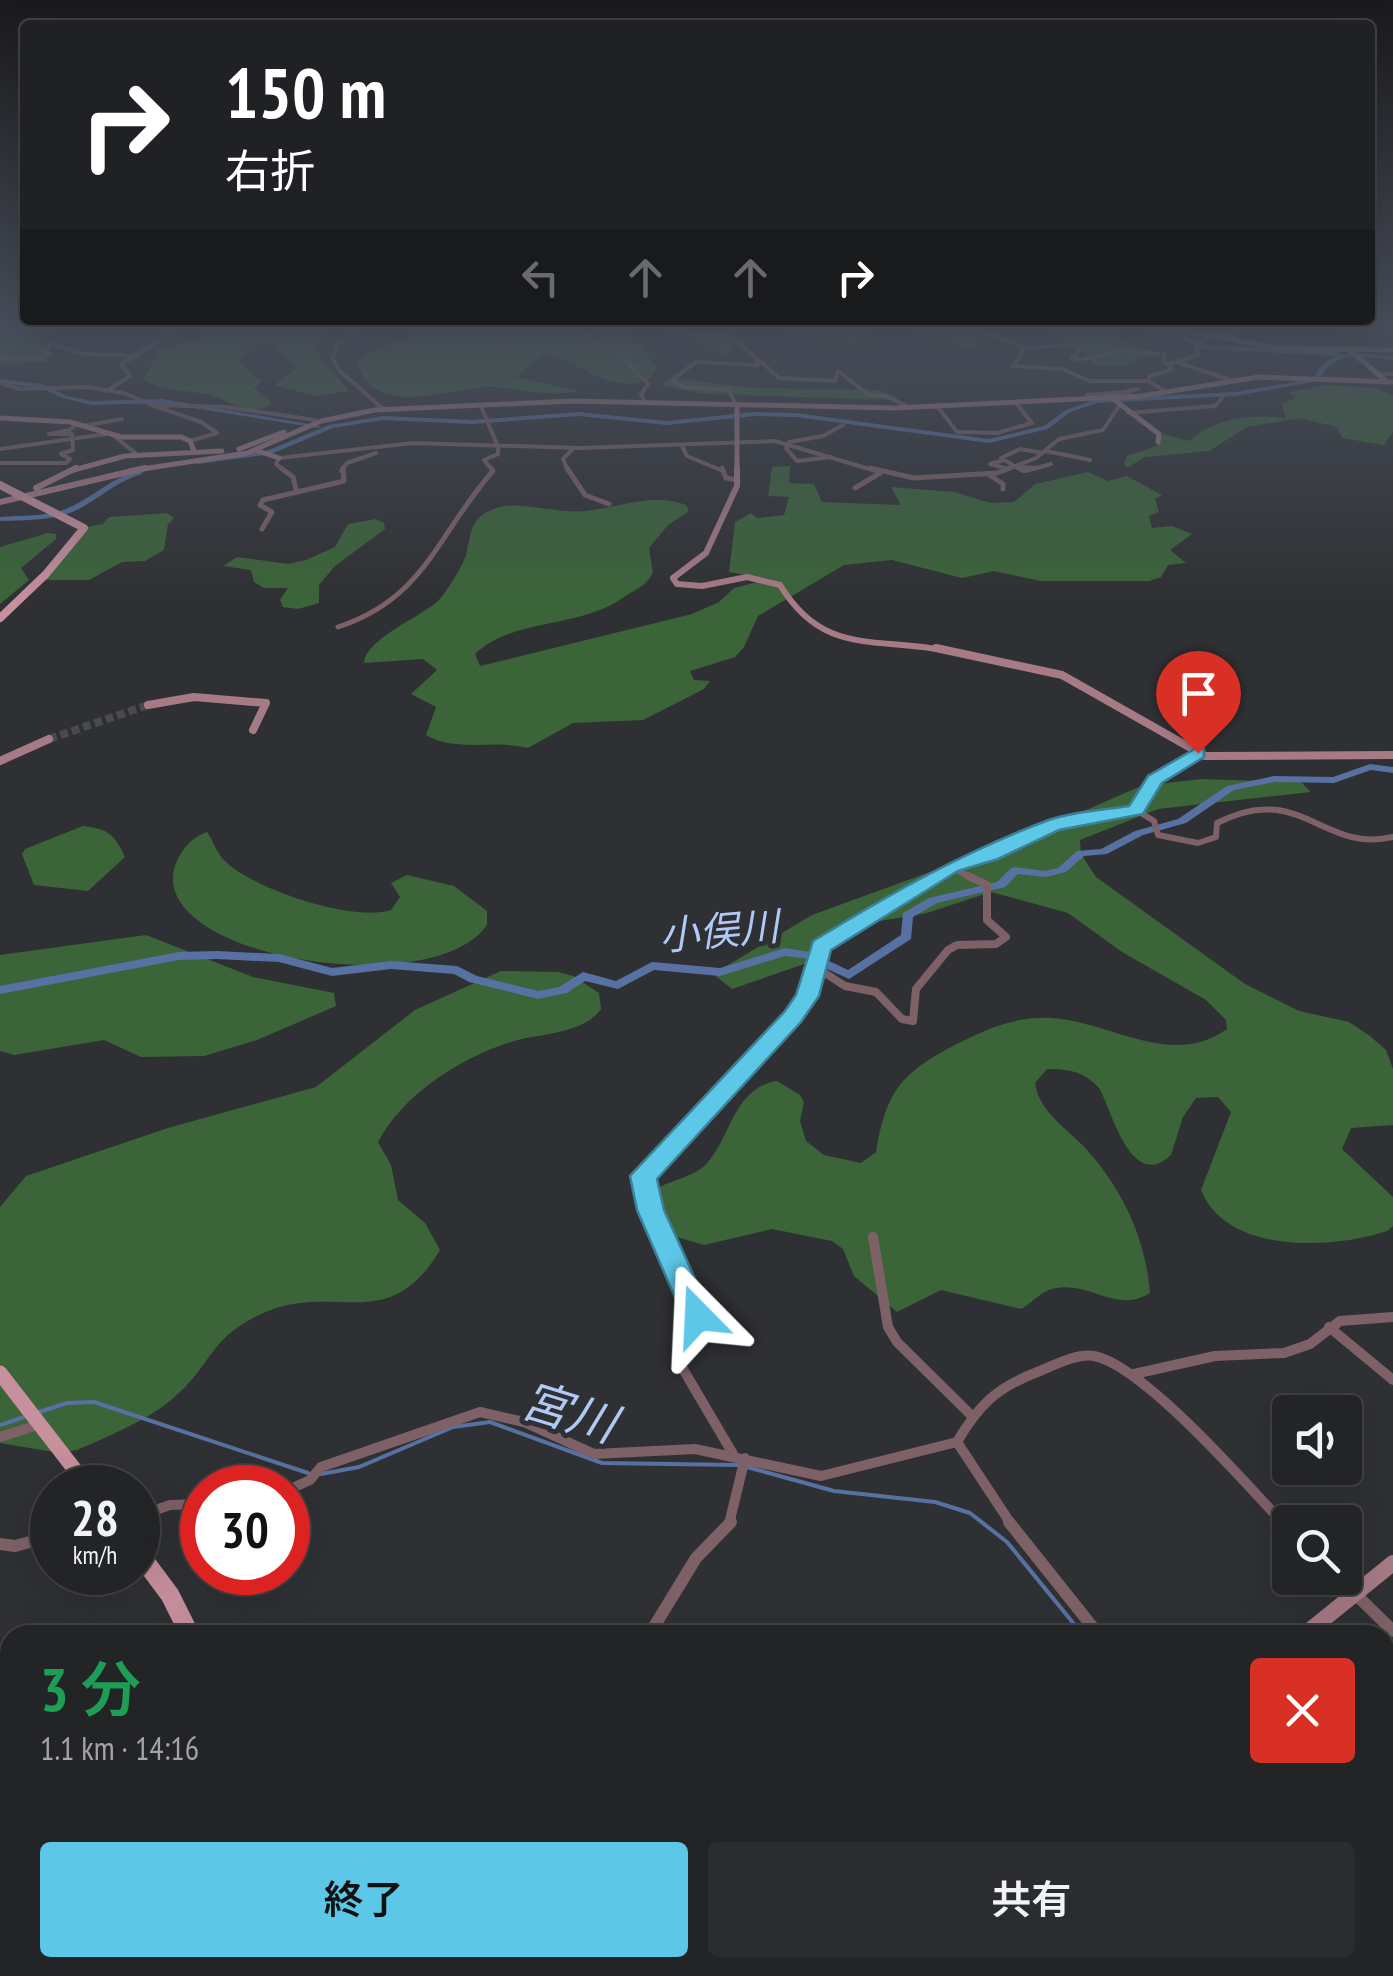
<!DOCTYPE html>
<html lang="ja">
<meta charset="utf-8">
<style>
:root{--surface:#232426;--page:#2b2c2e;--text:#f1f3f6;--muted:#a3a4a7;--line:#404143;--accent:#5dc7e8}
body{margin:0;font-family:"PT Sans Narrow","Noto Sans JP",sans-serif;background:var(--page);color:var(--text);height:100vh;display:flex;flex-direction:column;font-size:38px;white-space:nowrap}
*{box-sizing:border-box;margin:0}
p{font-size:32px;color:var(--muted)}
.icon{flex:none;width:55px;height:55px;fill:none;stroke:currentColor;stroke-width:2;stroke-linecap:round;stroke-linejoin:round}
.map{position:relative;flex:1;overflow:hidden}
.drawer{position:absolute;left:0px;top:1625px;width:1395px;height:352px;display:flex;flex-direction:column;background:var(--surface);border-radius:30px 30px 0 0;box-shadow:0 10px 40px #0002,0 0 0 2px var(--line)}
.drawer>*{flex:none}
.top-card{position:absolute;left:20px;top:20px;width:1355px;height:305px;border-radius:10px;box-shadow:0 10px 40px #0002,0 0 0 2px var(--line);background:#202124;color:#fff;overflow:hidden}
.buttons{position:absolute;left:1272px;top:1395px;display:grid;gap:20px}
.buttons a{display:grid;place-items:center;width:90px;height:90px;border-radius:10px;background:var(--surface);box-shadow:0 10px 40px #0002,0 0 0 2px var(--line);font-size:50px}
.speed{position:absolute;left:30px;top:1465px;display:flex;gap:20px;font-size:50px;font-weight:700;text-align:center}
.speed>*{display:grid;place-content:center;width:130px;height:130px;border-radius:50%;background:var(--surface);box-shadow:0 10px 40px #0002,0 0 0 2px var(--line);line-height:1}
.speed small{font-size:25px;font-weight:400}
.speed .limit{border:15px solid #d22;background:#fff;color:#111}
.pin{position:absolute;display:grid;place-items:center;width:85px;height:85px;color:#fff;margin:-102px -42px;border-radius:50% 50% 50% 0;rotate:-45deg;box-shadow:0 0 10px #0007}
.pin .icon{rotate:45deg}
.me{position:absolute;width:110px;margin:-55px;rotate:339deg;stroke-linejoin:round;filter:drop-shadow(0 0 8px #0008)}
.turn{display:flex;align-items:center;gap:35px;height:210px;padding:0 40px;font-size:45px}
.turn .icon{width:130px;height:130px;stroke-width:2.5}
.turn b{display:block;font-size:70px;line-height:85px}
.lanes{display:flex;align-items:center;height:95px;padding:0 40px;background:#0003;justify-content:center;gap:50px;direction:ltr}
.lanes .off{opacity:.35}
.round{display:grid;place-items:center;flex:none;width:105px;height:105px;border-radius:10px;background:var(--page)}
.summary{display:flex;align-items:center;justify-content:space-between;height:170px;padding:0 40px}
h1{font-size:60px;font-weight:600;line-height:75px;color:#1e9e55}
.action{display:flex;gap:20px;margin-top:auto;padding:20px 40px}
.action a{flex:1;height:115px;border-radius:10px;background:var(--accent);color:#111;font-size:40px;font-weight:600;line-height:115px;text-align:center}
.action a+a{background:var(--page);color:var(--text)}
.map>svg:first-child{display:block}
</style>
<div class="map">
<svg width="1393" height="1976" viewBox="0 0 1393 1976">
<rect width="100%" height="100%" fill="#2f3033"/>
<path fill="#3b6438" d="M0,326l25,3 28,26 -39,10 -14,-3z
M235,326l95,4 -13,17 3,10 29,34 -34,5 -40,-11 21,-17 -25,-26 -20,4 -13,15 23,20 -7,7 18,15 -6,5c-20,4 -29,-2 -46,-10 -21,-9 -53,-4 -77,-19l17,-29z
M420,326h206l31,41 -7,12c-38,19 -79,-25 -108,-24l-26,22 62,14c-27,7 -59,-3 -86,-4 -36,-2 -118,35 -134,-23l10,-12 53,-20z
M702,326h164l4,8 -4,6 -13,3 -101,-17 -16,6 -3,20 -11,3 -30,-18z
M898,326h97l5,14h-18l-12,9z
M1042,326l71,8 33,17v6l-17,8h-34l-12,-15z
M681,379l72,9 126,2 21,10 -195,-6 -43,-8 4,-6z
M1328,385l47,3 18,7v37l-9,13 -42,-7 -5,-11 -37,-9 -53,9 -38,24 -64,6 -18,11 -3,-4 3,-8 30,-10 5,-12 27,7c26,-23 60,-27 97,-23l-4,-14 13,-6 -5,-6z
M790,466l-1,17 25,1 8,18 79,3 -10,-18 64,5 35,11 24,-1 21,-18 53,-12 20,9 19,-5 35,19 -7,4 4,13 -10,4 3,12 20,-2 20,8 -22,16 16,13 -18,2 -7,12 -12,4h-109l-46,-10 -32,7 -70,-18 -48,5 -86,51 -14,31 -9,10 -45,14 4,9 16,1 -6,8 -61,31 -70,3 -45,25c-36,-9 -69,5 -102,-13l10,-28 -25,-13 26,-24 -14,-11 -59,4c1,-24 57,-46 74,-62 8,-8 24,-34 28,-46 5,-18 3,-35 23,-44 24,-12 52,-1 77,0 42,4 79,-22 120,-6l3,6 -21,14 -19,23 4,25c-8,14 -17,16 -29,24 -44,32 -113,21 -149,57l5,12 212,-52 27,-12 15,-14 35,-9 -40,-7 6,-50 16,-9 6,5 27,-3 5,-18 -21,-1 4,-29z
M167,513l7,5 -6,6 -4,26 -19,11 -23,1 -33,18h-45l43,-53 16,-3 6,-7z
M376,519l8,4 1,6 -50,37 -16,19v18l-21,6 -15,-2 -3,-7 8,-12h-24l-10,-6 -3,-12 -28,-4 14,-9 51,7 18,-4 29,-13 13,-23z
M48,533l8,1v5l-35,29 8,12 -29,24v-57z
M1201,779l100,3 10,10 -153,17 -78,31 1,14 15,23 149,107 54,27 50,11 21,14 16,14 7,19v56l-42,3 -9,21 51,48v29l-6,5c-54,18 -160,24 -186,-41l30,-78 -13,-15 -22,1 -13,19 -12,38c-42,40 -62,-56 -73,-68 -14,-16 -31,-18 -51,-18l-12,14c4,29 33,46 52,67 36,40 59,90 63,143 -32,21 -59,-11 -94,-5 -15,2 -22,14 -35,21l-80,-19 -44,22 -43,-36 -11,-27 -11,-8 -60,-12 -68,16 -50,-15 -12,-26c14,-26 48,-21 66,-42 24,-28 26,-74 69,-81l23,14 4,7 -4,19 6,20 18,14 37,8 15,-11c10,-57 22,-77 75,-105 33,-17 62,-31 101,-29 60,4 119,51 175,11l-1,-9 -20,-20 -84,-48 -54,-39 -77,-21 -64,21 -59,10 -58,39 -78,27 -19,-15 99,-59 203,-74 126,-55z
M83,826c26,3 32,9 42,31l-37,34 -54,-6 -12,-31 3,-5z
M207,832c6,8 9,20 16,27 26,29 131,64 168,51l9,-13 -9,-14 16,-8 47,11 33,25v14c-54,79 -347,32 -311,-62 6,-14 16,-26 31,-31z
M146,935l107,42 81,16 2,13 -79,34 -53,16 -63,1 -37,-17 -90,15 -14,-4v-96z
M501,971l57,1 15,4 26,17 2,16c-18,25 -59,24 -87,32 -52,16 -110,52 -136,101l13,23 7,35 27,23 15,27c-50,84 -101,35 -169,60 -63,24 -57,55 -100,90 -27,22 -62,36 -94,50l-17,3 -60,-10v-236l26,-31 142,-48 148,-41 99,-77z"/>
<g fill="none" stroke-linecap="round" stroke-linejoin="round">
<path stroke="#5771a2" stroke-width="4" d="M39,1412l28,-9 27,-1 214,71
M0,1425l27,-9
M747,1467l87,24 101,11 35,11 37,29 76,93
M321,1474l38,-7 94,-40 37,-5 112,41 137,2
M1385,1865l8,-5"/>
<path fill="#5771a2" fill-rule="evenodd" d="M1129,326l41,4 35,15 134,7 2,3 18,-2 34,3v4c-30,-4 -60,-11 -74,21l-84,15 -138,7 -27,9 -22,17 -59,14 -193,-26 -41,-1 -88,9 -88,-9 -107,8 -89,-4 -50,8 -62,26 -73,10 -4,-2 75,-12 60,-25 54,-9 89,4 107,-8 88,9 88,-9 41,1 193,26 55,-13 22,-16 30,-11 139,-7 79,-13c5,-13 11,-19 24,-23l-134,-7 -37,-16z
M0,379l42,5 25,12 25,5 70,-2 159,27 -3,2 -156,-25 -70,2 -29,-7 -22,-10 -41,-5z
M139,470h3v4c-25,7 -41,23 -63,35 -24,12 -53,11 -79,12v-4c22,-2 45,0 66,-8 26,-11 45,-31 73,-39z
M1370,764l23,3v6l-22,-3 -37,13 -60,-1 -40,8 -48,33 -43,12 -36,19 -23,2 -18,16 -20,5 -28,-3 -13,13 -68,16 -24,14 -2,22 -62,40 -46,-21 -18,-2 -65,20 -66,-6 -36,19 -33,-8 -18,12 -29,6 -69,-17 -15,-8 -63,-5 -59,7 -53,-14 -62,-3 -38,1 -179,34v-8l179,-34 38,-1 62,3 53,14 59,-7 66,5 20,10 61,15 21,-4 24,-15 33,9 36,-19 68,6 65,-20 25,4 38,18 53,-35 2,-22 26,-15 68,-16 14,-14 4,-1 31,4 12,-3 19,-17 24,-2 34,-18 43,-12 49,-33 47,-10 59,1z"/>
<path stroke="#494a4d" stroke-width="8" stroke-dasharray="8 4" stroke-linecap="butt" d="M49,739l99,-34"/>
<path stroke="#7d6167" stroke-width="4" d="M363,326l-26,19 -5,13 8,13 43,38
M572,326l26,18 18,5 32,35 -7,10 4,8
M663,326l37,10 33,1 46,41 56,3 3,-10 31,24 17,1 22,11
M969,326l56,22 50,-3 6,4 -9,9 6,2 44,-9 43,3 -2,7 10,8 -23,7 -2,5
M1190,326l41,9 9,7
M506,336l-4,-5 18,-5
M1025,348l-12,18 50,3 26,12h59l19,11
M0,358l45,1 5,-15 37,10 49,2
M1179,363l52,17
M1169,364l29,-9 -2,-11 12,-8
M1378,374h15
M0,383l20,6 68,-2 36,6 28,12 74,2 89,13
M107,391l23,-15 -9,-12 31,-18 19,-20
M1129,394l-5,-2 14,-3
M1092,399l-5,-4 37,-3
M480,404l18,43v7l-14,6 9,11
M152,405l49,17 16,11 -27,8
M937,406l20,26 40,1 35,-10 -16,-20
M737,407l-8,-17 -45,-3 -12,-7 24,-18 62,3 -3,-6
M1128,413l87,-7 8,-9
M83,426l39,-7
M114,436l25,20
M682,446l5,10 36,15
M0,449l106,-15
M1046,451l44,9
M831,457l-34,4 -11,-13 3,-6 34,-6 20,-11
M1004,460l-14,4 18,5
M0,463h66
M66,463l4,-4 -9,-5 12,-4 -1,-16h-23l21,-4 7,-7
M285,471l-9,-7 3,-6 134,-15 168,5 194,-7 101,30
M341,471l6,-8 29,-10
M568,471l-5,-12 11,-11
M1003,471l33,-13 23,-19 44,-9 16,-24
M1023,471l-22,-13 19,-9 23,4
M1026,471l25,-7"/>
<path stroke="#7d6167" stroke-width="5" d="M281,468l12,9 3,12
M567,468l18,27 24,9
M722,468l4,10 12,2
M870,468l44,10 83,-5 13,-5
M1019,468h16
M988,474l15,10v5
M855,488l25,-15
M262,529l10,-17 -12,-7 3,-5 81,-19 -1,-13
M338,627c88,-29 99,-93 155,-156l-2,-3"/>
<path stroke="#7d6167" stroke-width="6" d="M1136,810l18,11 4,14 40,8 18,-6 1,-14c83,-43 106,31 176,14
M950,867l23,11
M932,878l121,-53 83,-15 19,-30 43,-27"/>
<path stroke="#7d6167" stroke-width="8" d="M814,966l31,20 31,6 26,27 11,2 3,-32 32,-39 9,-5 39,-1 10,-7 -19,-17v-35l-19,-9
M654,1164l139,-147 14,-21 14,-50 115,-70"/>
<path stroke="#7d6167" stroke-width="10" d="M657,1162l-14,14 2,18 51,110v19l-18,31 2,10 53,90
M873,1237l15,90 9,15 75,74
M1329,1327l64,53
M1134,1374l81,-18 69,-3 26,-9 30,-23 53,-4
M0,1437l41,-13
M957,1442l54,82
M288,1490l22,-10 11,-13 159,-55 44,10 70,32 101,-5 126,27 136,-34c21,-36 39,-54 78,-69 18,-7 40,-20 59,-17 49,9 153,129 190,168
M138,1516l32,-11 32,-1
M729,1524l16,-66"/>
<path stroke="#7d6167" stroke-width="12" d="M1009,1522l90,113
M1282,1522l8,8
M0,1544l15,2 37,-10
M1339,1578l54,53
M649,1635l47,-77 35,-36
M256,1968l8,8
M613,1968l4,8
M493,1976l8,-8
M705,1976l5,-8"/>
<path stroke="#a77b86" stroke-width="5" d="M1160,326l116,22 117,2
M1351,351l35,30
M1112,398l47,36 -1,8
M737,407v64
M0,418l70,4 51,15h60l9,4 4,10
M239,449l45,-17
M258,451l21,7
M70,471l55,-15 97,-5
M129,471l118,-18 74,-32 54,-11 197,-9 323,7 246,-12 118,-19 134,5"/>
<path stroke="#a77b86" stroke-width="6" d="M737,468v18l-31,67 -33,25 4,6 25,2 45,-9 33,8c44,72 95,51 168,66
M36,488l40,-20
M0,502l145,-34"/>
<path stroke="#a77b86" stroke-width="8" d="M936,648l126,27 143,81 188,-1
M148,705l46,-8 72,6 -13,27
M0,761l49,-22"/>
<path stroke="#a77b86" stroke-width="16" d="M1304,1635l89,-72"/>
<path stroke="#c88f9d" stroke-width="8" d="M0,485l84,43 -38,46 -46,44"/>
<path stroke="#c88f9d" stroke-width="15" d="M0,1373l89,115"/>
<path stroke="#c88f9d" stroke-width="19" d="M138,1552l32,43 20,40
M1385,1808l8,-1
M1165,1976l9,-8"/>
</g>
<linearGradient id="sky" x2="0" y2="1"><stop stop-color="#1a1a1c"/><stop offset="0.54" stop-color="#474e5b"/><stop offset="1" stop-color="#474e5b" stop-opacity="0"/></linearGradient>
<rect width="1393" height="603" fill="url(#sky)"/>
<path fill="#5dc7e8" stroke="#3c8197" stroke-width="2.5" d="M1198,747l6,2v8l-42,26 -19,31 -84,16 -61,29 -40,12 -127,79 -12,46 -18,26 -144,157 7,31 48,106 -4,9 -10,4 -11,-4 -50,-115 -7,-34 155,-165 11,-16 17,-54c77,-47 148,-88 233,-120 25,-9 56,-11 83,-15l19,-30z"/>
<g text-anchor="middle" stroke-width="10" stroke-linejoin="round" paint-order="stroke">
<g font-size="40" font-style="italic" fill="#b1c9f5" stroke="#2f3033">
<text transform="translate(719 931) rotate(-5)" y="14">小俣川</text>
</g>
<g font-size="48" font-style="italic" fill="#b1c9f5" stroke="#2f3033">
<text transform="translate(569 1412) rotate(17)" y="17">宮川</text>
</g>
</g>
</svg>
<div class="buttons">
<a><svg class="icon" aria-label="sound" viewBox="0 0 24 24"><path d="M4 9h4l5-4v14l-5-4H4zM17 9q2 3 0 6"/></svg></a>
<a><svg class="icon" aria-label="search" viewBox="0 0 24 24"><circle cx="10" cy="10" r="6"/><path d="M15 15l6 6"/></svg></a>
</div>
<div class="speed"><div>28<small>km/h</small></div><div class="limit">30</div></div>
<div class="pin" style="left:1198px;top:753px;background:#d93025"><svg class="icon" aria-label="arrive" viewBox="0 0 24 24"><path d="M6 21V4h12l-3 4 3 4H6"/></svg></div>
<svg class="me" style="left:698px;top:1316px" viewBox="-20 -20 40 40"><path d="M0-17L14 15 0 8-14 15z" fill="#5dc7e8" stroke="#fff" stroke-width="4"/></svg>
<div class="top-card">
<div class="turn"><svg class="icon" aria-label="right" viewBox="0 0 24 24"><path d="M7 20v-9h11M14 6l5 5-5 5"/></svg><div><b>150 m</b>右折</div></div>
<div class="lanes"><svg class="icon off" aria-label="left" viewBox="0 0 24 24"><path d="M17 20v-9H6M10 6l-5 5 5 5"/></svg><svg class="icon off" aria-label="ahead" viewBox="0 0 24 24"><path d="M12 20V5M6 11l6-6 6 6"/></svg><svg class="icon off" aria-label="ahead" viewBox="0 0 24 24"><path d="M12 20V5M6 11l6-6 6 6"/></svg><svg class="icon" aria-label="right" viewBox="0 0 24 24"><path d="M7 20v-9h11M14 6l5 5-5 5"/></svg></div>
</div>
<section class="drawer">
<div class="summary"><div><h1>3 分</h1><p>1.1 km · 14:16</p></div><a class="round" style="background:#d93025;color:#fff"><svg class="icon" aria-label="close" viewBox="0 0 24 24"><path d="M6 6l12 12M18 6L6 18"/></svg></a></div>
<div class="action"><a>終了</a><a>共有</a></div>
</section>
</div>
